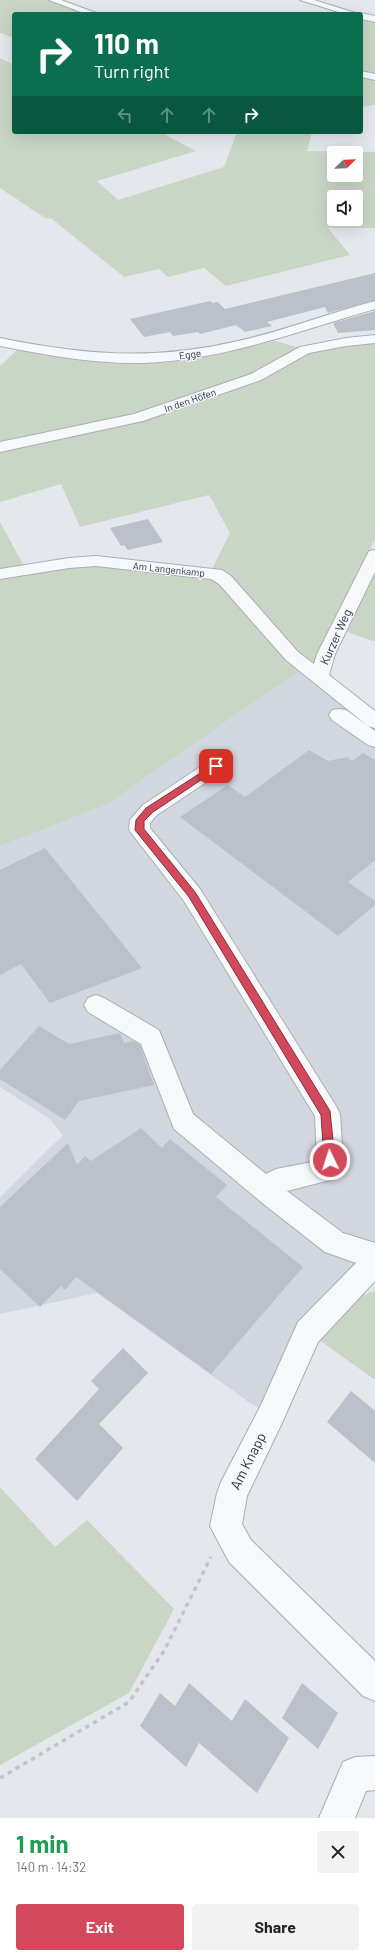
<!DOCTYPE html>
<meta charset="utf-8">
<style>
:root{--surface:#fff;--page:#f2f2f2;--text:#222;--muted:#767676;--accent:#d1495b}
body{margin:0;font-family:Barlow,sans-serif;background:var(--page);color:var(--text);height:100vh;display:flex;flex-direction:column;font-size:15px;white-space:nowrap}
*{box-sizing:border-box;margin:0}
p{font-size:13px;color:var(--muted)}
.icon{flex:none;width:22px;height:22px;fill:none;stroke:currentColor;stroke-width:2;stroke-linecap:round;stroke-linejoin:round}
.map{position:relative;height:1818px;overflow:hidden}
.panel{display:flex;flex-direction:column;background:var(--surface);flex:1}
.panel>*{flex:none}
.guide{position:absolute;left:12px;top:12px;width:351px;height:122px;border-radius:4px;box-shadow:0 4px 16px #0002;background:#0b6e4f;color:#fff;overflow:hidden}
.needle{width:26px;rotate:67deg}
.buttons{position:absolute;left:327px;top:146px;display:grid;gap:8px}
.buttons a{display:grid;place-items:center;width:36px;height:36px;border-radius:4px;background:var(--surface);box-shadow:0 4px 16px #0002;font-size:20px}
.pin{position:absolute;display:grid;place-items:center;width:34px;height:34px;color:#fff;margin:-17px;border-radius:8px;box-shadow:0 2px 6px #0006}
.me{position:absolute;width:44px;margin:-22px;rotate:356deg;stroke-linejoin:round;filter:drop-shadow(0 0 3px #0008)}
.turn{display:flex;align-items:center;gap:14px;height:84px;padding:0 16px;font-size:18px}
.turn .icon{width:52px;height:52px;stroke-width:2.5}
.turn b{display:block;font-size:28px;line-height:34px}
.lanes{display:flex;align-items:center;height:38px;padding:0 16px;background:#0003;justify-content:center;gap:20px;direction:ltr}
.lanes .off{opacity:.35}
.round{display:grid;place-items:center;flex:none;width:42px;height:42px;border-radius:4px;background:var(--page)}
.overview{display:flex;align-items:center;justify-content:space-between;height:68px;padding:0 16px}
h1{font-size:24px;font-weight:700;line-height:30px;color:#1e9e55}
.button{display:flex;gap:8px;margin-top:auto;padding:8px 16px}
.button a{flex:1;height:46px;border-radius:4px;background:var(--accent);color:#fff;font-size:16px;font-weight:700;line-height:46px;text-align:center}
.button a+a{background:var(--page);color:var(--text)}
.map>svg:first-child{display:block}
</style>
<div class="map">
<svg width="375" height="1818" viewBox="0 0 375 1818">
<rect width="100%" height="100%" fill="#e4e7ec"/>
<path fill="#d2d6de" d="M304,669l71,57v527l-111,158 -14,-8 -153,-110 -97,21v-117l63,-62 -13,-16 -50,-32v-241l215,-117z"/>
<path fill="#c9d6c5" fill-rule="evenodd" d="M0,0h50l38,14h-74v24l-14,-5z
M361,16l14,4v55l-14,-2z
M0,58l14,7v67h146l36,19 -99,30 21,19 106,-33 13,-35h75l-5,19 68,1v76h-47l22,27 -124,31 -22,-18 -36,9 -9,-8 -35,8 -72,-58 -7,-1 -45,-30zM334,153h22v22h-22zM334,197h22v22h-22z
M361,76l14,2v27l-14,2z
M274,341l28,7 73,-5v196l-57,114 -4,15 -102,-99 18,-36 -21,-38 -129,32 -19,-43 -61,18v-136l17,-16c23,4 47,8 70,11 63,5 126,-5 187,-20z
M0,522l24,44 -24,5z
M97,565l116,12 91,92 -89,60 -108,75 -107,42v-268l69,-11z
M375,569v73l-30,-11z
M375,1291v89l-60,-43 37,-38z
M0,1487l55,60 32,-27 87,89 -45,84 -129,72z"/>
<path fill="#bbc0ca" d="M375,273v27l-47,13 -3,-6 -58,15 5,4 -27,6 -9,-7 -36,9 -2,-2 -25,4 -3,-4 -26,5 -14,-18 80,-18 3,2 5,-1 7,7z
M375,311v19l-37,3 -5,-10z
M148,519l15,23 -35,8 -4,-5 -3,1 -11,-18z
M309,750l19,11 19,-4 5,4 11,-8 12,7v100l-27,22 27,19v4l-37,31 -158,-119 48,-32 17,12z
M45,848l97,120 -92,35 -29,-39 -21,11v-105z
M39,1026l30,18 51,-11 4,10 9,-2 7,4 14,40 -75,16 -14,19 -65,-41v-9z
M141,1128l21,20 8,-9 57,46 -11,12 87,70 -92,107 -135,-97 -11,13 -4,-4 -21,21 -40,-38v-62l68,-64 9,22 8,-9 6,5z
M123,1348l25,25 -49,51 24,24 -46,53 -42,-42 64,-70 -8,-8z
M351,1391l24,20v52l-48,-41z
M189,1683l43,38 13,-22 44,39 -32,55 -58,-50 -13,24 -46,-41 20,-33 15,13z
M302,1683l36,30 -20,36 -36,-31z"/>
<g fill="none" stroke-linecap="round" stroke-linejoin="round">
<g stroke="#a9aeb7" stroke-width="2">
<path id="minor" d="M49,0h12l38,14h-13z
M300,0h14l45,14 2,-1 14,3v6l-14,-3v-5h-16z
M361,71l14,3v6l-14,-3z
M375,301v8c-77,22 -152,52 -233,54 -48,1 -95,-8 -142,-17v-8c84,17 153,23 238,3 46,-10 91,-28 137,-40z
M375,335v8l-29,3 -37,7 -48,27 -118,41 -143,31v-10l134,-28 117,-40 49,-27 46,-9z
M375,550v22l-40,82 -6,21 46,36v17l-7,-2 -82,-66 -67,-76 -8,-5 -115,-13 -27,2 -69,11v-10l69,-11 27,-2 126,14 9,6 67,76 16,12 3,-10 50,-99 2,-4z
M339,709l7,1 29,21v16l-7,-2 -36,-25 -3,-5 3,-5z
M216,759l7,2 3,5 -3,5 -66,44 -7,8v5l50,61 136,217 4,8 3,46 -9,19 -47,12 56,42 32,10v38l-57,61 -37,83 -34,71 -5,28 9,16 124,121v40l-12,-5 -134,-134 -19,-36 7,-33 4,-11 40,-77 37,-83 58,-59 -31,-11 -59,-46 -92,-77 -33,-85 -53,-32 -4,-7 4,-7 8,-3 8,3 55,32 34,84 73,60 10,-5 41,-8 -2,-45 -131,-215 -55,-71 1,-10 13,-15 66,-44z
M375,1756v34l-9,1 -11,27h-36l24,-56 12,-5z"/>
</g>
<path stroke="#c2c5cb" stroke-width="3.5" stroke-dasharray="4.5 4.5" stroke-linecap="butt" d="M0,1778l129,-76 35,-51 47,-94"/>
<use href="#minor" fill="#f7f8fa" fill-rule="evenodd"/>
</g>
<path fill="#d1495b" stroke="#882f3b" d="M216,763l3,1v4l-66,44 -9,9v8l51,63 135,219 5,49 -2,3 -3,2 -4,-2 -2,-3 -3,-45 -132,-218 -54,-67 1,-10 10,-12z"/>
<g text-anchor="middle" stroke-width="3" stroke-linejoin="round" paint-order="stroke">
<g font-size="10" fill="#2b3445" stroke="#f4f6f9">
<text transform="translate(190 354) rotate(-8)" y="4">Egge</text>
<text transform="translate(190 400) rotate(-19)" y="4">In den Höfen</text>
<text transform="translate(169 569) rotate(6)" y="4">Am Langenkamp</text>
</g>
<g font-size="12" fill="#2b3445" stroke="#f4f6f9">
<text transform="translate(336 637) rotate(-66)" y="4">Kurzer Weg</text>
</g>
<g font-size="14" fill="#2b3445" stroke="#f4f6f9">
<text transform="translate(248 1461) rotate(-63)" y="5">Am Knapp</text>
</g>
</g>
</svg>
<div class="buttons">
<a><svg class="needle" viewBox="-14 -14 28 28"><path d="M0-13l5 13h-10z" fill="#e53935"/><path d="M0 13l5-13h-10z" fill="#767676"/></svg></a>
<a><svg class="icon" aria-label="sound" viewBox="0 0 24 24"><path d="M4 9h4l5-4v14l-5-4H4zM17 9q2 3 0 6"/></svg></a>
</div>
<div class="pin" style="left:216px;top:766px;background:#d93025"><svg class="icon" aria-label="arrive" viewBox="0 0 24 24"><path d="M6 21V4h12l-3 4 3 4H6"/></svg></div>
<svg class="me" style="left:330px;top:1160px" viewBox="-20 -20 40 40"><circle r="17" fill="#d1495b" stroke="#fff" stroke-width="3"/><path d="M0-11L8 9 0 5-8 9z" fill="#fff"/></svg>
<div class="guide">
<div class="turn"><svg class="icon" aria-label="right" viewBox="0 0 24 24"><path d="M7 20v-9h11M14 6l5 5-5 5"/></svg><div><b>110 m</b>Turn right</div></div>
<div class="lanes"><svg class="icon off" aria-label="left" viewBox="0 0 24 24"><path d="M17 20v-9H6M10 6l-5 5 5 5"/></svg><svg class="icon off" aria-label="ahead" viewBox="0 0 24 24"><path d="M12 20V5M6 11l6-6 6 6"/></svg><svg class="icon off" aria-label="ahead" viewBox="0 0 24 24"><path d="M12 20V5M6 11l6-6 6 6"/></svg><svg class="icon" aria-label="right" viewBox="0 0 24 24"><path d="M7 20v-9h11M14 6l5 5-5 5"/></svg></div>
</div>
</div>
<section class="panel">
<div class="overview"><div><h1>1 min</h1><p>140 m · 14:32</p></div><a class="round"><svg class="icon" aria-label="close" viewBox="0 0 24 24"><path d="M6 6l12 12M18 6L6 18"/></svg></a></div>
<div class="button"><a>Exit</a><a>Share</a></div>
</section>
